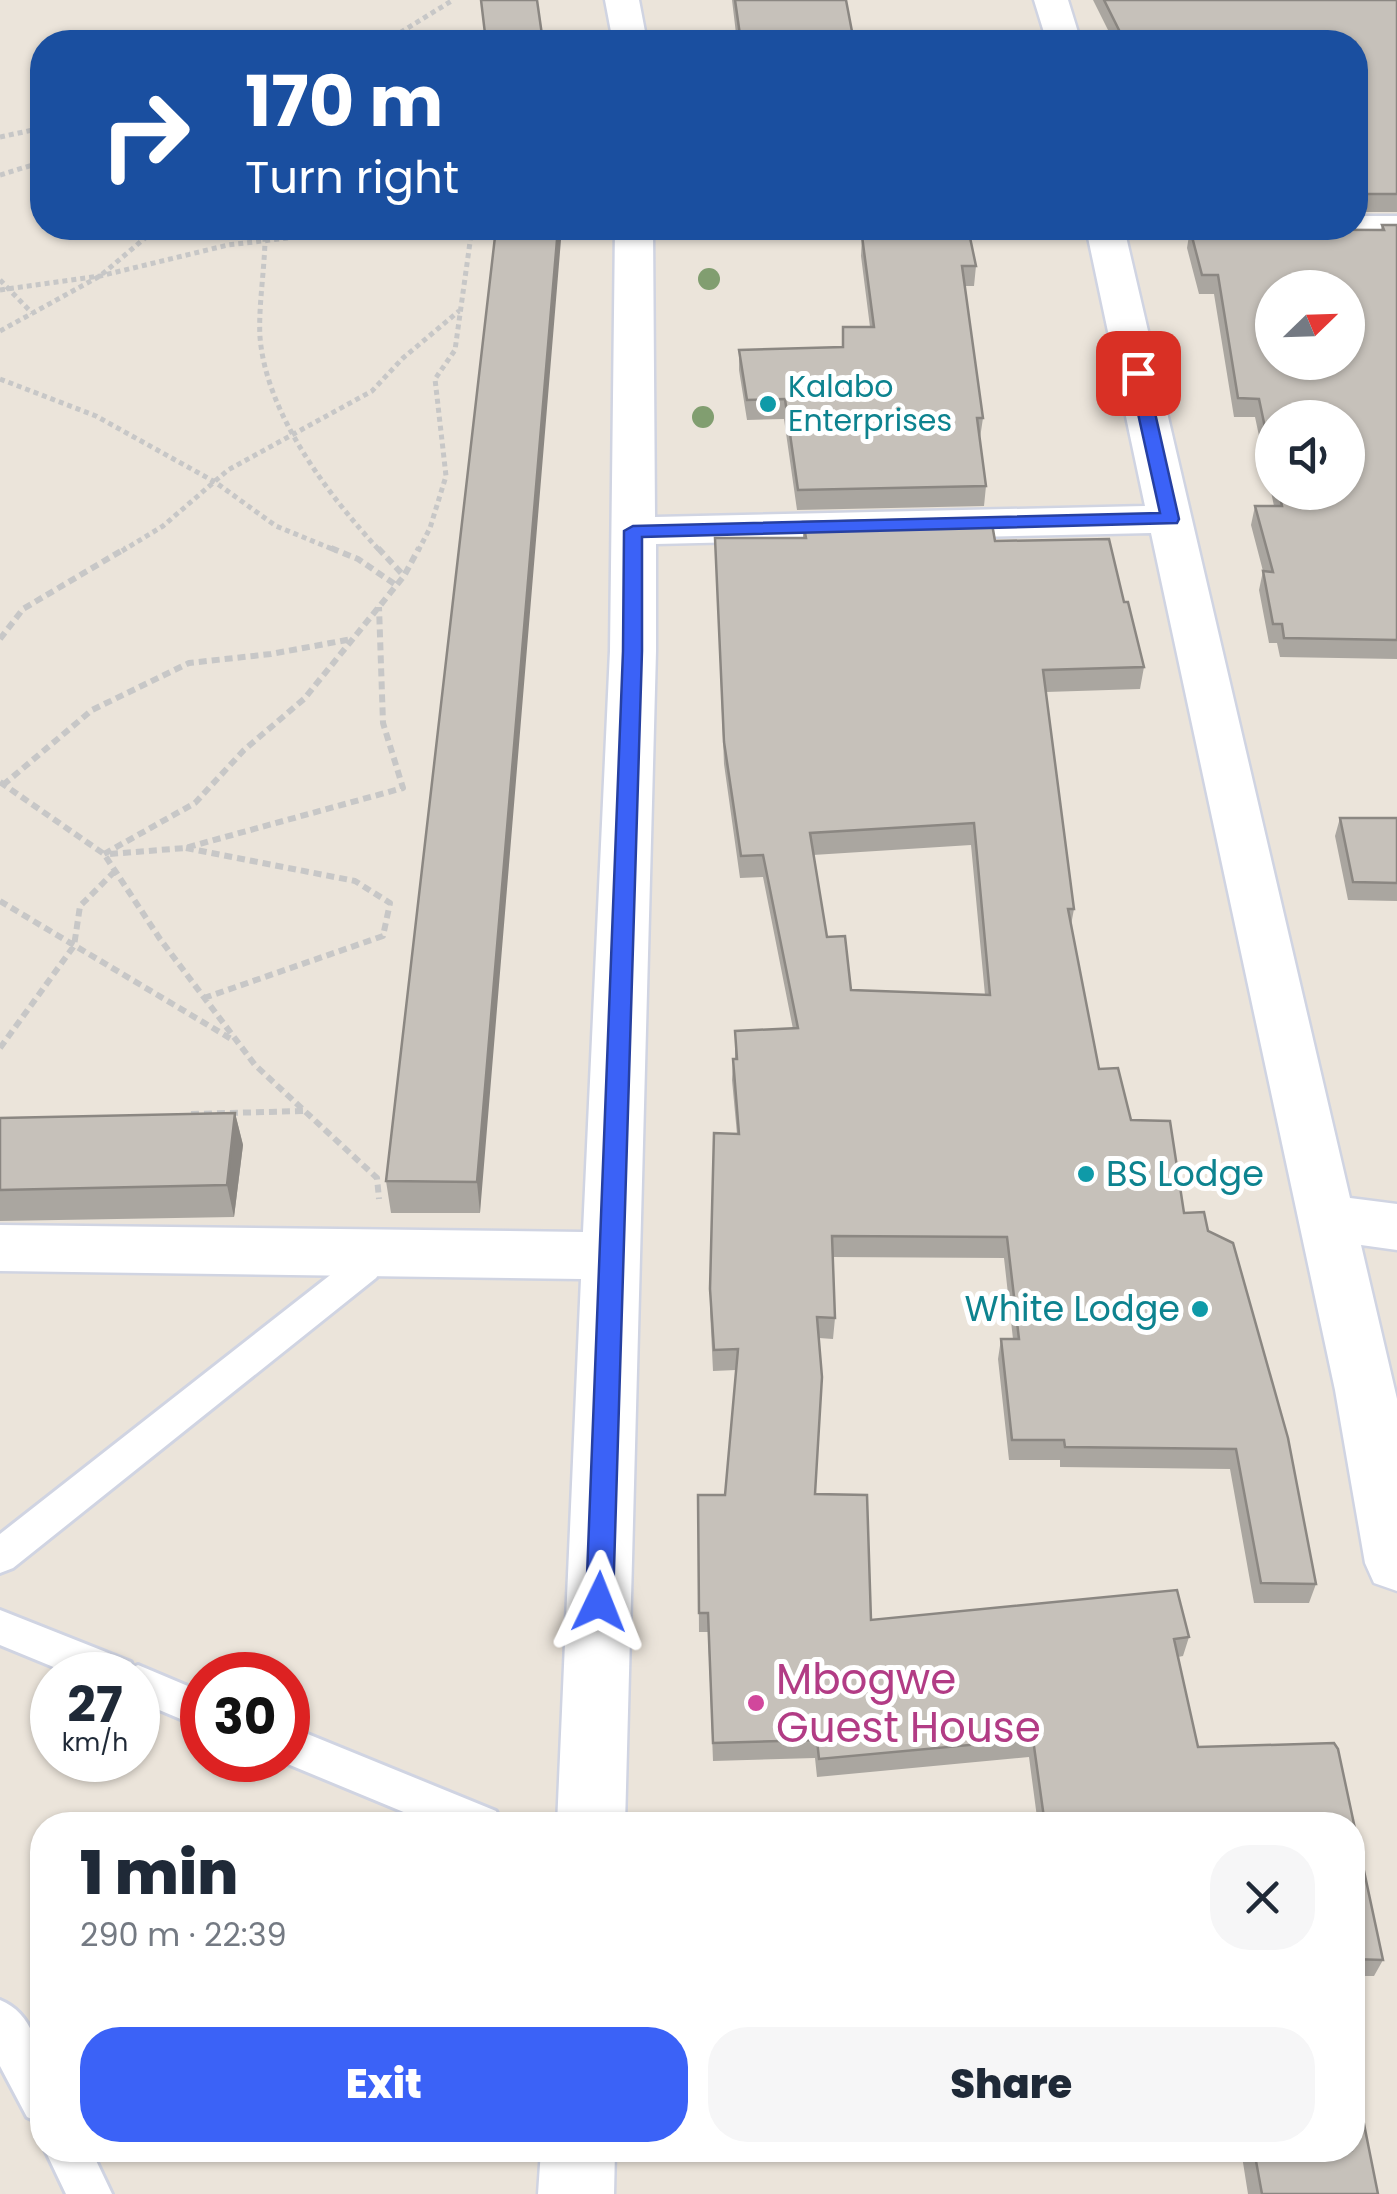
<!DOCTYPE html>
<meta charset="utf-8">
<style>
:root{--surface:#fff;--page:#f6f6f7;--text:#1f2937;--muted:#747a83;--accent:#3b62f7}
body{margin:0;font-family:Poppins,sans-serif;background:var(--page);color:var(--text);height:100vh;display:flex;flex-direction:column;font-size:38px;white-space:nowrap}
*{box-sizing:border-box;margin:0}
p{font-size:32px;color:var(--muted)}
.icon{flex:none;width:55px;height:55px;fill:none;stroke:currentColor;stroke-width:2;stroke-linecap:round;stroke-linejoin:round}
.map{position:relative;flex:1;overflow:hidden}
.side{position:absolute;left:30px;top:1812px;width:1335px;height:350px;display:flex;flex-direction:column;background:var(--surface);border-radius:40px;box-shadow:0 2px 8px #0004}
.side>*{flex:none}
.guide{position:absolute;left:30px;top:30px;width:1338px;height:210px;border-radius:40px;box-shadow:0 2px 8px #0004;background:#1a4fa0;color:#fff;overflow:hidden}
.needle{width:65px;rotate:67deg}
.controls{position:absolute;left:1255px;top:270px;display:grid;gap:20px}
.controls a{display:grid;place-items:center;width:110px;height:110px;border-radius:50%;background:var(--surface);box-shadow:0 2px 8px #0004;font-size:50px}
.speed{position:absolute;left:30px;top:1652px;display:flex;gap:20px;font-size:50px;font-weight:700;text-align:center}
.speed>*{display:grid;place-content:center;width:130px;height:130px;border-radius:50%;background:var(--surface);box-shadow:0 2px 8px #0004;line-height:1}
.speed small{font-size:25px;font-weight:400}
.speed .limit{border:15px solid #d22;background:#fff;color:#111}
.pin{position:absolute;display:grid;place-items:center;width:85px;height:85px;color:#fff;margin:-42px;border-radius:20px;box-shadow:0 5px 15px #0006}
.me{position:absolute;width:110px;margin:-55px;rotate:2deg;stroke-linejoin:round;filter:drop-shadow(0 0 8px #0008)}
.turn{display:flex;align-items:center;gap:35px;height:210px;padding:0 50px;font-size:45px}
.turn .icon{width:130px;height:130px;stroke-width:2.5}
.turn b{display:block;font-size:70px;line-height:85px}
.round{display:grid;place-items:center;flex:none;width:105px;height:105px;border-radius:40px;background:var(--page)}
.summary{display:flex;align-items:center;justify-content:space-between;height:170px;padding:0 50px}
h1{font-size:60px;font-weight:800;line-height:75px}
.button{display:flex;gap:20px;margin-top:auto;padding:20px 50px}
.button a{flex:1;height:115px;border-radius:40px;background:var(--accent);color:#fff;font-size:40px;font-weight:800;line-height:115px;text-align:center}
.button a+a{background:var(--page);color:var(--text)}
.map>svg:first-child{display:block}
</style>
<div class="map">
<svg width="1397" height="2194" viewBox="0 0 1397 2194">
<rect width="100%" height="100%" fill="#ebe4da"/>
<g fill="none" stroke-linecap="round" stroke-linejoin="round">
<g stroke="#d0d4e2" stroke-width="6">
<path id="lane" d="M378,1237l12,4 5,10 -19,27 -363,290 -13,5v-39l352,-276 14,-17z
M0,1610l131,52 2,5 5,-2 64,27v36l-64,-27v-26h-65l-73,-30z
M288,1726l208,85 6,14h-67l-157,-65h10z
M0,2000c45,18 45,83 42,124l-15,-7 -27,-51z
M45,2150h46l21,44h-46z"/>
</g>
<g stroke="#d0d4e2" stroke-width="5">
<path id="street" d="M605,0h34l8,42h-34z
M1034,0h34l13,42h-34z
M1355,216h42v24h-130l-14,-4 -5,-8h107z
M615,228h38l2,289 490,-11 -59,-278h38l226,970 47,6v46l-36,-5 36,154v192l-23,-8 -9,-20 -30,-173 -184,-857 -495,11v107l-31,1174h-68l24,-546 -581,-8v-46l583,7 27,-581z
M541,2150h74l-1,44h-76z"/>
</g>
<path stroke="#c7c7c7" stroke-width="5" stroke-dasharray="5 4" stroke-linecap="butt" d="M385,42l68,-42
M0,137l42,-9
M0,175l42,-13
M265,228c1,35 -7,76 -5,109 6,77 69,159 120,214
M0,280l32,33
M0,290l100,-14 128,-31 145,-17
M0,331l100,-55 57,-48
M0,379l96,37 119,66 61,44 61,25
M122,551l41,-25 65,-56 144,-79 31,-33 56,-47
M418,551l12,-23 16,-52 -11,-97 20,-29 17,-122"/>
<path stroke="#c7c7c7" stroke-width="6" stroke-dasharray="8 5" stroke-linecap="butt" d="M331,548l27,11 38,26
M378,548l26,28
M0,639l23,-30 103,-61
M0,782l104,72 56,85 95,126 122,113 2,21
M3,785l89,-75 97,-47 82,-9 81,-15
M186,848l169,33 35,22 -7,33 -179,62
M104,854l91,-51 49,-53 60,-51 100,-123 15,-28
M110,854l75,-6 218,-60 -20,-65 -4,-116
M0,901l233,139
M0,1048l74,-102 6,-40 35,-35
M191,1114l113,-3"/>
<use href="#lane" fill="#fff" fill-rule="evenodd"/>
<use href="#street" fill="#fff" fill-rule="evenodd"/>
</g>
<g fill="#819e70">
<circle cx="709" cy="279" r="11"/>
<circle cx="703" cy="417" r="11"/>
</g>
<path fill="#aaa6a0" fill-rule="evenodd" d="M732,0h114l8,42h-117z
M1093,0h304v212h-34l-8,-17v-153h-241z
M1382,225h15v434l-117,-2 -3,-14h-8l-10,-53 4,-19 -12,-46 4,-19h19l-19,-89h-21l-20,-123h-15l-12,-46 3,-19 191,1zM1272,418l76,74h-76z
M496,228l-16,985h-89l-5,-32z
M906,228h62l8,38 -2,20h-10l19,132 -3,20 6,48 -2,20 -187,4 -13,-91 -37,1 -8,-50v-20l103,-3 1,-20h27l-9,-71 1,-20 45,-1z
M991,518l4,23 114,-2 15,63h4l16,65 -4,22 -94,3 28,217 -3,16 28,144 19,-1 13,52 39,1 14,92 20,-1 4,19 25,12 55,195 28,146 -7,19h-55l-24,-134 -170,-2v-7h-51l-11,-101 3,-20h12l-9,-81 -172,-1 3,61 -2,21 -14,-1 3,39 -7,117 52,1 4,125 306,-30 12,47 -6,19 -5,1 20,90 136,-4 4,6 45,211 -9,16h-22v-151h-314l-9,-68 -212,20 -2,-19 -102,3 -5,-129h-9l-1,-137h27l11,-125 -23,1 -3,-61 4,-177 23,1 -5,-54 1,-21h2v-28l58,-2 -30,-152 -23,1 -16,-114 -9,-226h88v-16zM971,845l14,150 -134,-5 -6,-54 -18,1 -14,-82z
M1340,818h57v83l-49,-1 -13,-64z
M235,1113l8,32 -9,72 -234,4v-103z
M1241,2150h111l26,44h-130z"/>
<path fill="#8b8782" d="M558,228h4l-82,985 -3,-31z
M235,1113l8,32 -9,72 -7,-32z"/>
<path fill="#c6c1ba" stroke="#8b8782" stroke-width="2.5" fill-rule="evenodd" d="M481,0h56l6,42h-57z
M735,0h111l8,42h-113z
M1104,0h293v194h-30l-12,-26v-126h-230z
M1382,225h15v415l-113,-2 -2,-14h-9l-10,-53 10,1 -18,-66h27l-3,-14h69v-74h-76v43l-13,-62 -21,-1 -20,-123h-16l-12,-46 194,1zM1272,288h76v74h-76z
M496,228h62l-81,954 -91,-1z
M911,228h57l8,38h-14l21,152h-6l9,68 -188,4 -13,-91 -38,1 -8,-50 104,-3v-20h31l-12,-91 51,-1z
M991,518l4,23 114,-2 15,63h4l16,65 -101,3 31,239h-6l31,160 19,-1 13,52 39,1 14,92 20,-1 4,19 25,12 55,195 28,146 -55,-1 -25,-134 -171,-2 -1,-7h-52l-11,-101h18l-12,-102 -175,-1 3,82 -18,-1 5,60 -7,117 52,1 4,125 306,-30 12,47 -15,2 24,108 136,-4 4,6 45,211 -31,-1v-134h-307l-12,-86 -214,20 -2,-19 -104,3 -5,-130h-9l-1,-118h27l13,-146 -24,1 -4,-61 4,-156 25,1 -6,-75h4l-2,-28 63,-3 -35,-173 -22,1 -17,-114 -9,-204h91l-3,-16zM974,823l16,172 -139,-5 -6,-54 -18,1 -17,-104z
M1340,818h57v65l-44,-1z
M235,1113l-8,72 -227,5v-72z
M1352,2074h2l24,120h-116l-8,-44h98z"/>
<path fill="#3b62f7" stroke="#2640a1" stroke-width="2.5" d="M1138,368l8,5 33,146 -2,4 -535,14v114l-29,951 -4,9 -10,3 -9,-3 -4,-9 37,-951 1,-120 9,-5 527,-13 -31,-140z"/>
<g fill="#0f9aa8" stroke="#fff" stroke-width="4">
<circle cx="768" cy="404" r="10"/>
<circle cx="1086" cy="1174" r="10"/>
<circle cx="1200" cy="1309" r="10"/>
</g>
<circle fill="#d1479c" stroke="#fff" stroke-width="4" cx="756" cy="1703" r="10"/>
<g text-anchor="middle" stroke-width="10" stroke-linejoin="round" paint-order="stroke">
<g font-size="30" fill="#0d838f" stroke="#fff" text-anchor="start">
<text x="788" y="397">Kalabo<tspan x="788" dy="34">Enterprises</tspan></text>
</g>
<g font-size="35" fill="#0d838f" stroke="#fff" text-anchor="start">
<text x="1106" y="1186">BS Lodge</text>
<text x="1180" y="1321" text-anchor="end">White Lodge</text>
</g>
<g font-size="42" fill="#b23c85" stroke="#fff" text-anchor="start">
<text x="776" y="1694">Mbogwe<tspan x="776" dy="48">Guest House</tspan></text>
</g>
</g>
</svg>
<div class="controls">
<a><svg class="needle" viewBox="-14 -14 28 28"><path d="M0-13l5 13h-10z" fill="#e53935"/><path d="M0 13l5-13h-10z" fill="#747a83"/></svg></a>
<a><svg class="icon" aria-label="sound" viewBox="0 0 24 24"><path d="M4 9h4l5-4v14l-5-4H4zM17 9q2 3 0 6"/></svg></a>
</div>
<div class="speed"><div>27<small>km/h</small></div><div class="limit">30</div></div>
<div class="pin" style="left:1138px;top:373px;background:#d93025"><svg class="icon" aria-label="arrive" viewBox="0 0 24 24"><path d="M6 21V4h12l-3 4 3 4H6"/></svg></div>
<svg class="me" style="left:599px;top:1602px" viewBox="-20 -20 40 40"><path d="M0-17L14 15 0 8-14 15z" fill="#3b62f7" stroke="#fff" stroke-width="4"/></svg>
<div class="guide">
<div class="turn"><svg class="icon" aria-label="right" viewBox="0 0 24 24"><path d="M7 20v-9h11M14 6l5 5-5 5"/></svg><div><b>170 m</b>Turn right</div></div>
</div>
<section class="side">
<div class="summary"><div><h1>1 min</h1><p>290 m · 22:39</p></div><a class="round"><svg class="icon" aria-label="close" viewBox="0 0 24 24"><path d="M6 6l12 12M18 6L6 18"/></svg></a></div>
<div class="button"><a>Exit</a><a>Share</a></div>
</section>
</div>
